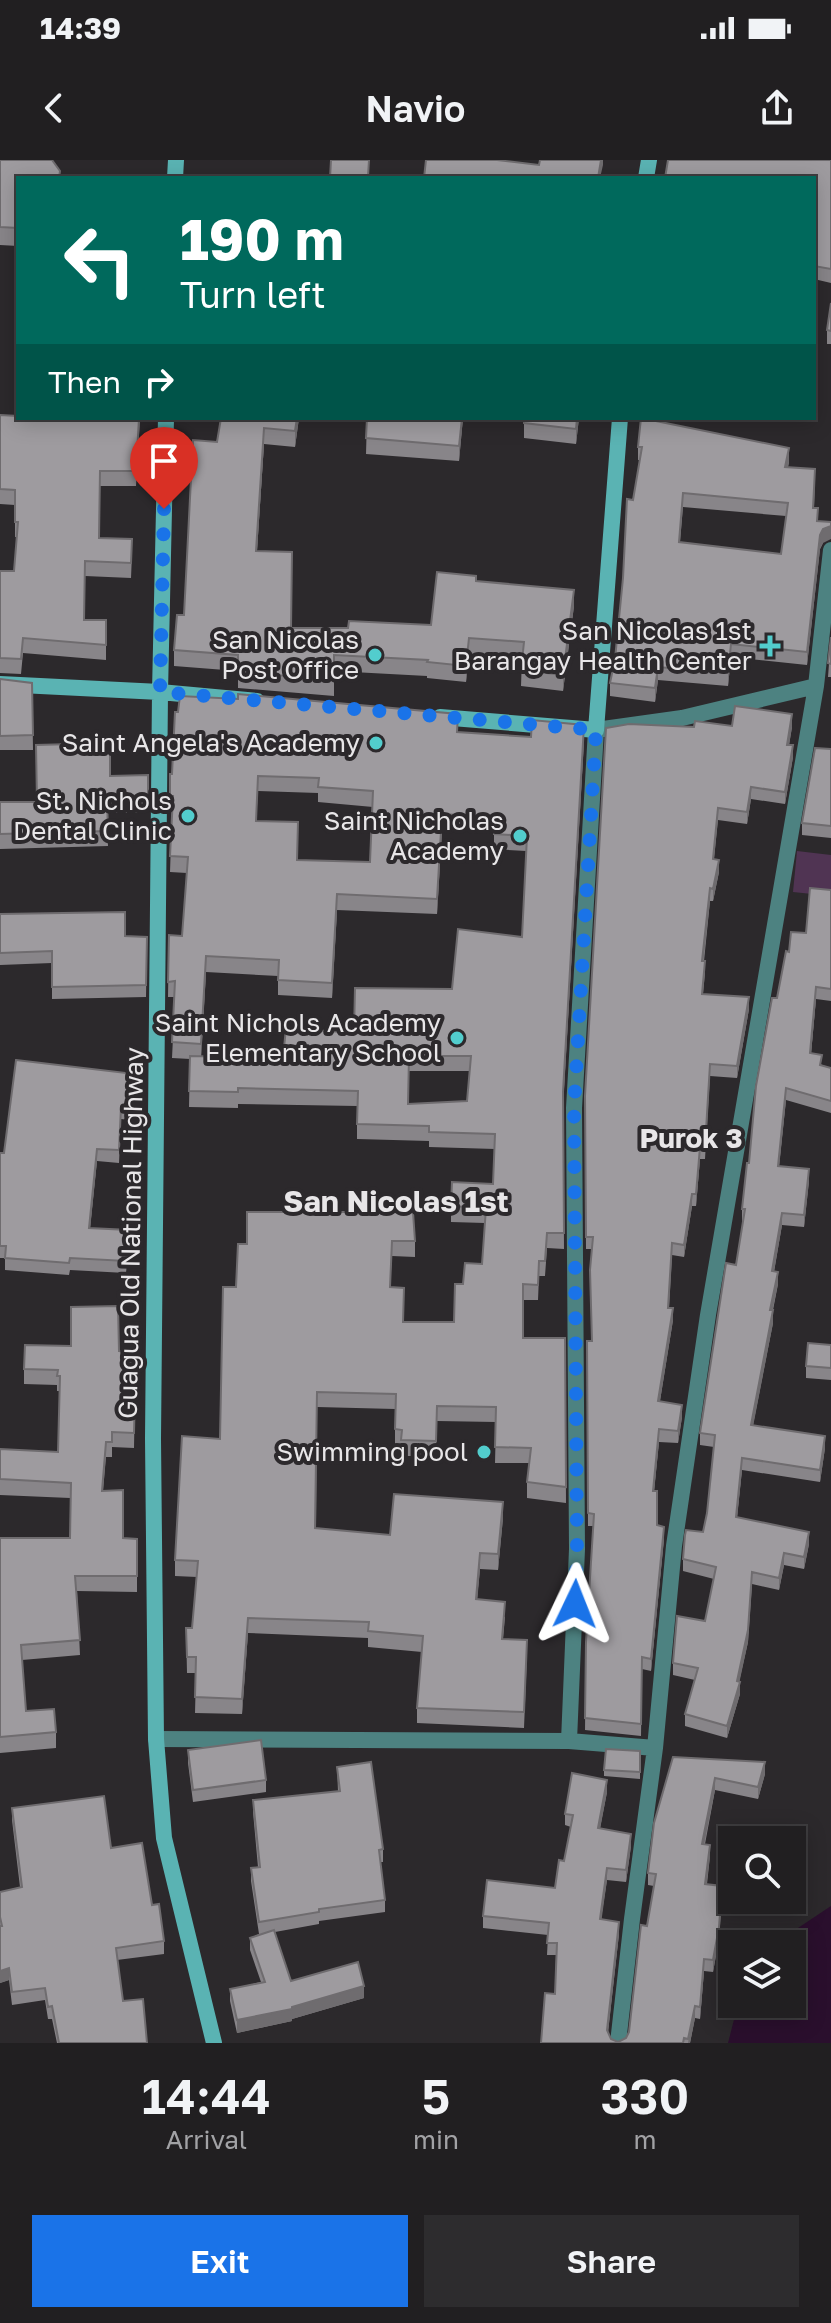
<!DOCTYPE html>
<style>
:root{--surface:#211f21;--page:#2d2c2e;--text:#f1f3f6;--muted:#a2a2a5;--line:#3e3d3f;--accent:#1a73e8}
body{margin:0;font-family:"Golos Text",sans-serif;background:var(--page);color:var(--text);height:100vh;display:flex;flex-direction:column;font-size:30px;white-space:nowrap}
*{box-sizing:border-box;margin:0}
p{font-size:26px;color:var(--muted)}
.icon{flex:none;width:44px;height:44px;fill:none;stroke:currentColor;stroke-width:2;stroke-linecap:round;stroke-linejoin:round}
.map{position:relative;height:1883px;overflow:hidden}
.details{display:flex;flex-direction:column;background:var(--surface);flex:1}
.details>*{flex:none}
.top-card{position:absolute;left:16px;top:16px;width:800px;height:244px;border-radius:0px;box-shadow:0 4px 20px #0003,0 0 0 2px var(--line);background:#00695c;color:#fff;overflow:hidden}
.controls{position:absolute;left:718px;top:1666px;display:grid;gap:16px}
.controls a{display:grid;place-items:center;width:88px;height:88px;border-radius:0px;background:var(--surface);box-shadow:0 4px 20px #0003,0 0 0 2px var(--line);font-size:40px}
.pin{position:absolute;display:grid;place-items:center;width:68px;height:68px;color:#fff;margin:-82px -34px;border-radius:50% 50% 50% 0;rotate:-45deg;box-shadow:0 0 8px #0007}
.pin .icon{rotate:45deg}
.me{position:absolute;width:88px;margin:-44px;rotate:2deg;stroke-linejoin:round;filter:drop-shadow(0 0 6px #0008)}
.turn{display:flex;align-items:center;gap:28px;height:168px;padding:0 32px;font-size:36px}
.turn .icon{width:104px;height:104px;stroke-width:2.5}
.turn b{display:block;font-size:56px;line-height:68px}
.then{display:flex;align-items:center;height:76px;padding:0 32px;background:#0003;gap:16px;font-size:30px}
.eta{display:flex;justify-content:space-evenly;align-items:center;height:136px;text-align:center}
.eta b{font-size:48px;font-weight:600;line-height:56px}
.primary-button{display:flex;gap:16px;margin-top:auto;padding:16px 32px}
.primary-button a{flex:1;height:92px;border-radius:0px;background:var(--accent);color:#fff;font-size:32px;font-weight:600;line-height:92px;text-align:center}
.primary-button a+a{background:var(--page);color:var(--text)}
.status{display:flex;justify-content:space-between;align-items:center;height:56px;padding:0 40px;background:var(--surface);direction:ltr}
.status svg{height:22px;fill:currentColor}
header{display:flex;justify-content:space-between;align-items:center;height:104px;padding:0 32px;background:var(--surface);font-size:36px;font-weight:600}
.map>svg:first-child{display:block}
</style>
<div class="status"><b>14:39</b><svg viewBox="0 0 49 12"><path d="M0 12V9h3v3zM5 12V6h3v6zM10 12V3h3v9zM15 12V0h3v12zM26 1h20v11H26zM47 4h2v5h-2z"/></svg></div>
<header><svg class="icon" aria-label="back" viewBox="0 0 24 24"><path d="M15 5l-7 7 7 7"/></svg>Navio<svg class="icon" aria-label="share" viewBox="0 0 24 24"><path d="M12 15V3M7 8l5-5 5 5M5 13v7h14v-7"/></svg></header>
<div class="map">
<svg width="831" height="1883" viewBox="0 0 831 1883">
<rect width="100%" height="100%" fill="#2c292c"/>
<path fill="#503453" d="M797,691l34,4v41l-38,-4z"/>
<path fill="#2a0f2d" d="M831,1746v137h-103l10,-39h54v-60h-12l18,-16z"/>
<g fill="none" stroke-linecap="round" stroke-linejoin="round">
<path stroke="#4d8281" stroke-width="16" d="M156,1579l413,2 86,7
M569,1581l8,-192 -3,-441 22,-378 86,-12 134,-32
M618,1883l14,-124 23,-171 19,-202 34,-231 108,-629 15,-136"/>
<path stroke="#5ab3b3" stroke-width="16" d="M175,18l1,-18
M646,18l3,-18
M166,258l-6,274 -7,747 3,300 8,99 50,205
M0,524l160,8 97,9
M440,557l156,13 24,-312"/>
</g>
<path fill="#888589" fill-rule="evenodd" d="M0,0l18,18v68l-18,-1z
M831,0v123l-17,-4v-101z
M831,143v41h-4v-14z
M0,255l18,3h122l-4,68h-36l-1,52 33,16 -1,24 -46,-2 -1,44h22v40l-83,-7 -2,21 -21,-1v-102h14l3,-34h-2v-32l-15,-1z
M221,258h78l-4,29 -31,-3 -7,107 34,77h57l83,-3 45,-44 98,25 -11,85 -42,-5 1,-29 -53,-3 -3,28 -39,-4v-2l-93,-5v25l-96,-8v-17l-64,-5v-16l10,-35z
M367,258h96l-4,43 -93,-7z
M482,258h97l-3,26 -52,-6v-16z
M638,287l151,15 -1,5 27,15 -1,26 4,13 5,22 -3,6 -13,116 -76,-8 -3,29 -70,-6 -3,22 -45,-6v-13l5,-24 18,-159 7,-40h-2zM683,347l103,9 -5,38 -101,-12z
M831,477v40h-3z
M0,519l32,4 1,67h-33z
M732,566l60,1 -3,18 4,12 -8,47 -34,-5 -4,25 -29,-4 -4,39 5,13 -6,29h-3l-6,60 1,12 -2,21 46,15 -12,69 -27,-2 -5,83h-5l-4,47h-4l-8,51 -12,-2 -3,53 4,12 -13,81 22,16 -4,26 -19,-1 -5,49 3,35 7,13 -13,132 -9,-2 -1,67 -56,-6 1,-88 8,-116h-6l-1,-185h4l1,-92h-6l-1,-153 109,-369z
M458,572l126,8 -21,366 1,143 -17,-1 -2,28h-6l-1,24h-15v38h42l1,165 -39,-5v-16l2,-19h-34l1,-41 -59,-1 -1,35h-35v-11l-6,-1v-35l-78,-2 -1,121 74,7 113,-17 -5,52 -18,-1 -3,30 28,18 -2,22 24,16 -3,73 -107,-5v-15l5,-56 -54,-5v-9l-120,-5 -6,81 -47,-1 1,-40h-9l-1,-45h6l5,-51 -22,-1v-16l45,-121 16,-152 11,-43v-32l168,29v16l-23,-1 -2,31 13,35h51l9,-38 19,-20 3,-41 -34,-1v-16l42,-22 2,-35 -66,-2v-6l-72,-2v-33l-119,-2v4l-49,-1 1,-48 -18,-1 3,-61h-7l1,-62 13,1 5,-63 -17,-1 2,-60h-2v-38zM258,631l60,2v9l55,5 -3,55 -73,-2 1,-22 -42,-17zM442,669l52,3v17l32,2 -4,86 -70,52 -98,44 -71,25 -82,-2 5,-84 72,4v19l54,3 5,-88 100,4zM409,911h61l-3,30 -59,3z
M831,589v89l-29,-3v-12z
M148,615v37l-41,1 1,33 -108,3v-47h37l73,-26z
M831,730v111l-15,-2 -5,55 11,11 9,3v45l-45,-13 -7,66 30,15 -5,46 -22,-2 -8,47 4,12 -5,26v13l-20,102 72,23 -5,34 -78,-12 -5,47 72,27 -5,25 -20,-4 -5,25 -27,-6 -4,58 -9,40 1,12 -13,44 -42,-12v-12l10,-34 -22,-5v-12l32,-42 9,-42 -31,-8v-12l20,-27 4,-19 7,-66 -14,-2v-12l36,-168 7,-44h-1v-12l35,-211 12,-46 17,-19z
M0,754l125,22 22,1 -1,60 -94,2v-36l-52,2z
M135,926l-5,34 -9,-1 -2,44 -22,-2 -7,67 39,14 -3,31 -56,-3 -1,5 -64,-5v-12h-5v-105h4z
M831,1185v35l-25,-2v-12z
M119,1191l14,16 -1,24h3l-1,57 -22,-1v10h-6l-3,34 20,47 14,1v53l-60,-1 3,64 -58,5 4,51 30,21v16l-56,5v-215h70v-40l-70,-3v-46l58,3 2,-61h-3v-6l-33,-1v-15z
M188,1590l78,30v12l-73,10 -5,-39z
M640,1591v28l-36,-3v-6z
M673,1597l92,17 -7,25 -43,-9 -10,54 5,12 -3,28 15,14 -3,41 -6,33 -9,-1 -4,48 -5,-1 -5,25h-149l14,-49 1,-39h-9l1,-20 -65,-7v-12l72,-28 9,-27 7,-34 -6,-2v-11l42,-22 -7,36 31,18 -5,36 -19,-2 -6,39 18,15 -11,98 3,7 7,3 8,-4 3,-6 25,-146 -6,-1v-12z
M337,1607l46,82v13h-3l5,38v12l-66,9v3l-44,8 16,49 73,17 -72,21v2l-55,12 -7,-32v-12l31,-7 -11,-32v-12l9,-4 -8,-53v-13l7,-1 -5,-55v-12l85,-9z
M12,1648l99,40 41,57 12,36v13l-47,6 6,41 24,42h-90l-5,-24h-4l-3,-19 -33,5 -3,-25 -9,3v-91l20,-5 -8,-67z"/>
<path fill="#6f6c6f" d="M601,0h2v5l-3,13h-2z
M297,258h2l-4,29v-16z
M462,258h1l-4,43v-15z
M577,258h2l-3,26v-15z
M264,268v16l-8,122v-15z
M789,288v14l-4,19v-14z
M831,366v13l-8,4 -3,6 -13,116v-13l13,-117 3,-6z
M574,430v16l-11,85v-16z
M469,478v16l-3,28v-16z
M731,484v13l-3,29v-13z
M658,507v13l-3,22v-14z
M792,554v13l-5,30v-12z
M584,565v15l-21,367v-15z
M793,585v12l-8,47v-12z
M751,627v12l-4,25v-12z
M442,654v15l-5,85v-15z
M719,700v12l-6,29v-12z
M710,728v13l-8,72v-12z
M337,734v16l-5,88v-15z
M206,796v16l-5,88v-16z
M816,827v12l-6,67v-13z
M749,837v12l-12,69v-12z
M135,914v12l-5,34v-12z
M786,928v12l-8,78v-12z
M700,987v12l-4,47v-12z
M97,989v12l-8,79v-12z
M809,1009v12l-5,46v-12z
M692,1034v12l-8,51v-12z
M782,1053v12l-10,58v-12z
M778,1112v12l-8,38v-12z
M673,1148v12l-15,93v-12z
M773,1150v13l-22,114v-12z
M682,1245v12l-4,26v-12z
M659,1269v13l-6,61v-12z
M825,1276v12l-5,34v-12z
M742,1298v12l-6,59v-12z
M503,1342v16l-5,52v-16z
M664,1367v12l-13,132v-12z
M809,1372v12l-5,25v-12z
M480,1393v16l-4,46v-16z
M784,1393v12l-5,25v-12z
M752,1412l-4,70 -9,42 1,-2v12l-13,44v-12z
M248,1458v15l-6,81v-15z
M765,1602v12l-7,25v-12z
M715,1618v12l-13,65v-11z
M607,1620v12l-9,48v-12z
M631,1674v12l-5,36v-12z
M710,1685v11l-5,40v-12z
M607,1708v12l-7,51v-12z
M722,1726l-3,53 -6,33v-12z
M619,1762v12l-12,108v-12z
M704,1799v12l-4,48v-12z
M9,1808v12l-9,3v-12z
M364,1826v12l-72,21v2l-55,12v-13l55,-13z
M695,1846v12l-5,25h-2z"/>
<path fill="#9e9b9f" stroke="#6f6c6f" stroke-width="2" fill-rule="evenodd" d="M0,0h52l8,11 -1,7h-41v50l-18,-1z
M331,0h38l-1,17 7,1h-45z
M426,0h71l42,5 1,-5h61l-3,18h-174z
M668,0h163v109l-17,-3v-88h-149z
M831,143v28l-4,-1z
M0,255l18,1v2h121l-3,53h-36l-1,67 33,1 -1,24 -46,-2 -1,59h22v25l-83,-7 -2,21 -21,-1v-87h14l4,-49h-3v-32l-15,-1z
M221,258h76l-2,13 -31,-3 -8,123 36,1 -1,76h57l1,-7 82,4 6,-53 39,4v5l98,9 -11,85 -42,-5 3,-28 -55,-4 -3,28 -39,-4 1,-2 -94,-5v25l-96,-8v-17l-64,-5 3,-35h7l9,-175 24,2z
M367,258h95l-3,28 -93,-8z
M524,258h53l-1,11 -52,-6z
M641,258l148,30 -4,19 30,2 -2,39h5l-1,13 14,1v4l-8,3 -3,6 -13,117 -76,-8 -3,29 -70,-6 -3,21 -45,-5 5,-24 8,-81 4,-79 6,1 9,-53h-4zM683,333l105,10 -7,51 -102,-12z
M831,477v27l-3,-1z
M0,519l32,4 1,52 -33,1z
M238,534l220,20 -1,18 74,5 1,-17 52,5 -21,367 1,141h-17l-2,28h-6l-1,24 -15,-1v54h42l1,149 -39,-5 4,-34 -36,-1 1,-40 -59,-1 -1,35 -35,-1 1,-10 -7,-1 1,-35 -79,-2 -2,136 75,7 4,-41 109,8 -5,52 -18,-1 -4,46 29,3 -3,37 25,1 -3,72 -107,-4 6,-72 -55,-5 1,-9 -121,-4 -6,81 -47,-2 1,-40h-9l-1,-29h6l6,-67 -23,-1 7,-124 38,3 3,-152h13l2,-43h9v-32h166l2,29h-23l-2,46 14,1 -1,34h51l1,-38h8l2,-21 17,1 4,-56 -35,-2 1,-24 41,2 2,-50 -66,-2v-6l-72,-2 1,-33 -120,-3v4l-49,-1 1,-35 93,2 3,-30 68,5 1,-45 97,1 6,-60 64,8 5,-101 -33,-2 1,-17 -53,-3 -5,85 -100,-5 -5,89 -54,-3 1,-20 -73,-4 -5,88 -29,-2 3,-61 -7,1 1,-47 13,1 6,-79 -18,-1 3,-60h-3v-22h2l3,-62h3l2,-16 58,3zM258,616l61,2 -1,9 55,4 -3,71 -73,-2 1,-38 -42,-1zM409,896h62l-4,45 -59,3z
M735,546l57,8 -5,31h6l-8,47 -34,-5 -4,25 -29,-4 -5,51 6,1 -6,29 -3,-1 -8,73h3l-3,33 47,3 -12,69 -27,-2 -5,83h-5l-4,47h-4l-8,51 -12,-2 -4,65h5l-15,93 24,4 -4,26 -19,-2 -6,62h4v34l7,2 -13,132 -9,-2 -1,67 -56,-6 1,-76 8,-128 -6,-1 -1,-172h5l-2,-71 3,-33h-7l-1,-141 21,-368 23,-4 65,3 1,-6 37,5z
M110,583v33l38,-1v22l-41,2 1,32 -108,3v-32h37l-1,-57z
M815,588l16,1v77l-29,-3z
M810,728l21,2v99l-15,-2 -6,66 12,2 -2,10 11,3v33l-45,-13 -8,78 31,3 -5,46 -22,-2 -10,58 6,1 -8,38h3l-22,115 74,11 -5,34 -78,-12 -6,59 73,15 -5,25 -20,-4 -5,25 -27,-6 -4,58 -11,51 3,1 -13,44 -42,-12 13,-46 -25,-5 4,-47 28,5 11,-54 -33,-8 2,-24 1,-5 17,2 4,-19 8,-78 -15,-2 26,-170 10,2 9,-56h-3l5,-46h2l7,-77 16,-88h5l1,-5 8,-42 3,1 2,-20 15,1z
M125,752v24l22,1 -1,48 -94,2v-36l-52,2v-39z
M16,900l119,14 -5,34 -9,-1 -2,43 -22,-1 -8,79 40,2 -3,31 -56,-3 -1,5 -64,-5 1,-12h-6v-93h4z
M118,1146l1,45 14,1 -2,39h4l-1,42 -22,-1v10h-6l-4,49 21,-1v48l14,1v37h-62l5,64 -59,5 5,66 28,-2 2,23 -56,5v-199h70l1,-55 -71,-4v-30l58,3 2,-76h-3l1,-6 -34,-1 1,-24 46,1v-39z
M808,1183l23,2v23l-25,-2z
M261,1580l5,40 -73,10 -5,-40z
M606,1589l34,2v21l-36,-2z
M673,1597l92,5 -7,25 -43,-9 -13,66 8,1 -5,39 17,2 -3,41 -6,33 -9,-1 -4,48 -5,-1 -7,33 -4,-1 -1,5h-142l4,-50 10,1 2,-51h-10l2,-20 -66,-7 4,-36 68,8 4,-28 5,1 9,-46 -8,-1 7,-41 35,7 -9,48 33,6 -5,36 -19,-2 -7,51 19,3 -12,108 4,9 7,3 8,-4 3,-6 12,-107 6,1 9,-52 -8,-1 6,-50z
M371,1602l12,87 -4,1 6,50 -66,9v3l-60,10 -8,-54 9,-1 -7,-67 87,-9 -3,-24z
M104,1636l7,52 31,-5 10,62 7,-1 5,37 -48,7 7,53 20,-2 4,44h-88l-7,-37 -4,1 -3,-19 -33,4 -3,-24 -9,3v-45h2l-2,-9v-25l22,-5 -10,-79z
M274,1770l17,51 67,-19 6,24 -72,21v2l-55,11 -7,-31 35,-7 -15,-44z"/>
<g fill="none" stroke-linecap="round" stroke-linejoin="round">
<path stroke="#1a73e8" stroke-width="14" stroke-dasharray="0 25.2" d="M164,349l-4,183 436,38 -22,378 3,441 -2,55"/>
</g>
<g fill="#52cdcd" stroke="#2c292c" stroke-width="3">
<path d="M766 474h8v8h8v8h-8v8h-8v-8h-8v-8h8z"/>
<circle cx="375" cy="495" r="8"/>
<circle cx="376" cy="583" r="8"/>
<circle cx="188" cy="656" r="8"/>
<circle cx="520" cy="676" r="8"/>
<circle cx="457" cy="878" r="8"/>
<circle cx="484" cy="1292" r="8"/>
</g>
<g text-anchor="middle" stroke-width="8" stroke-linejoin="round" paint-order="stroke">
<g font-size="26" fill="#e8e6e8" stroke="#2c292c" text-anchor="end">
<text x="752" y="480">San Nicolas 1st<tspan x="752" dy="30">Barangay Health Center</tspan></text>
<text x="359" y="489">San Nicolas<tspan x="359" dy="30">Post Office</tspan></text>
<text x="360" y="592">Saint Angela's Academy</text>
<text x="172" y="650">St. Nichols<tspan x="172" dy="30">Dental Clinic</tspan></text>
<text x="504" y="670">Saint Nicholas<tspan x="504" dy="30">Academy</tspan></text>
<text x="441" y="872">Saint Nichols Academy<tspan x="441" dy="30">Elementary School</tspan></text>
<text x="468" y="1301">Swimming pool</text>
</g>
<g font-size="26" fill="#e8e6e8" stroke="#2c292c">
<text transform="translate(131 1073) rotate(-89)" y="9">Guagua Old National Highway</text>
</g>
<g font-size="28" font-weight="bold" fill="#e8e6e8" stroke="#2c292c">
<text x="691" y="988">Purok 3</text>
</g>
<g font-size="30" font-weight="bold" fill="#e8e6e8" stroke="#2c292c">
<text x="396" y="1052">San Nicolas 1st</text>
</g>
</g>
</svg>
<div class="controls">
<a><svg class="icon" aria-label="search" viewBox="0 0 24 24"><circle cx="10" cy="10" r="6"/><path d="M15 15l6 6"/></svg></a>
<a><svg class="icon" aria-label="layers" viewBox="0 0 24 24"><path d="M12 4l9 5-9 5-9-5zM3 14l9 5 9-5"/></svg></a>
</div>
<div class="pin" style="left:164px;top:349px;background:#d93025"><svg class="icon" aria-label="arrive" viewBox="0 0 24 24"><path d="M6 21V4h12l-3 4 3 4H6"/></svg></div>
<svg class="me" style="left:575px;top:1444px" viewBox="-20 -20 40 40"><path d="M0-17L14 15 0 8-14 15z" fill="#1a73e8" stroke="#fff" stroke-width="4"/></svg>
<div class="top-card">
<div class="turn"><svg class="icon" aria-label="left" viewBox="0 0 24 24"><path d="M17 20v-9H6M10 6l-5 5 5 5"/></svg><div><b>190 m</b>Turn left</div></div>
<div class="then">Then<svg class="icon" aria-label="right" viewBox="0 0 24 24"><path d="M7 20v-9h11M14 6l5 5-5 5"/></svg></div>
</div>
</div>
<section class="details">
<div class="eta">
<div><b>14:44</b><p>Arrival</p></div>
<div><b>5</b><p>min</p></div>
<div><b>330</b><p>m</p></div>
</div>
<div class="primary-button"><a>Exit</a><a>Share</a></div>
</section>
